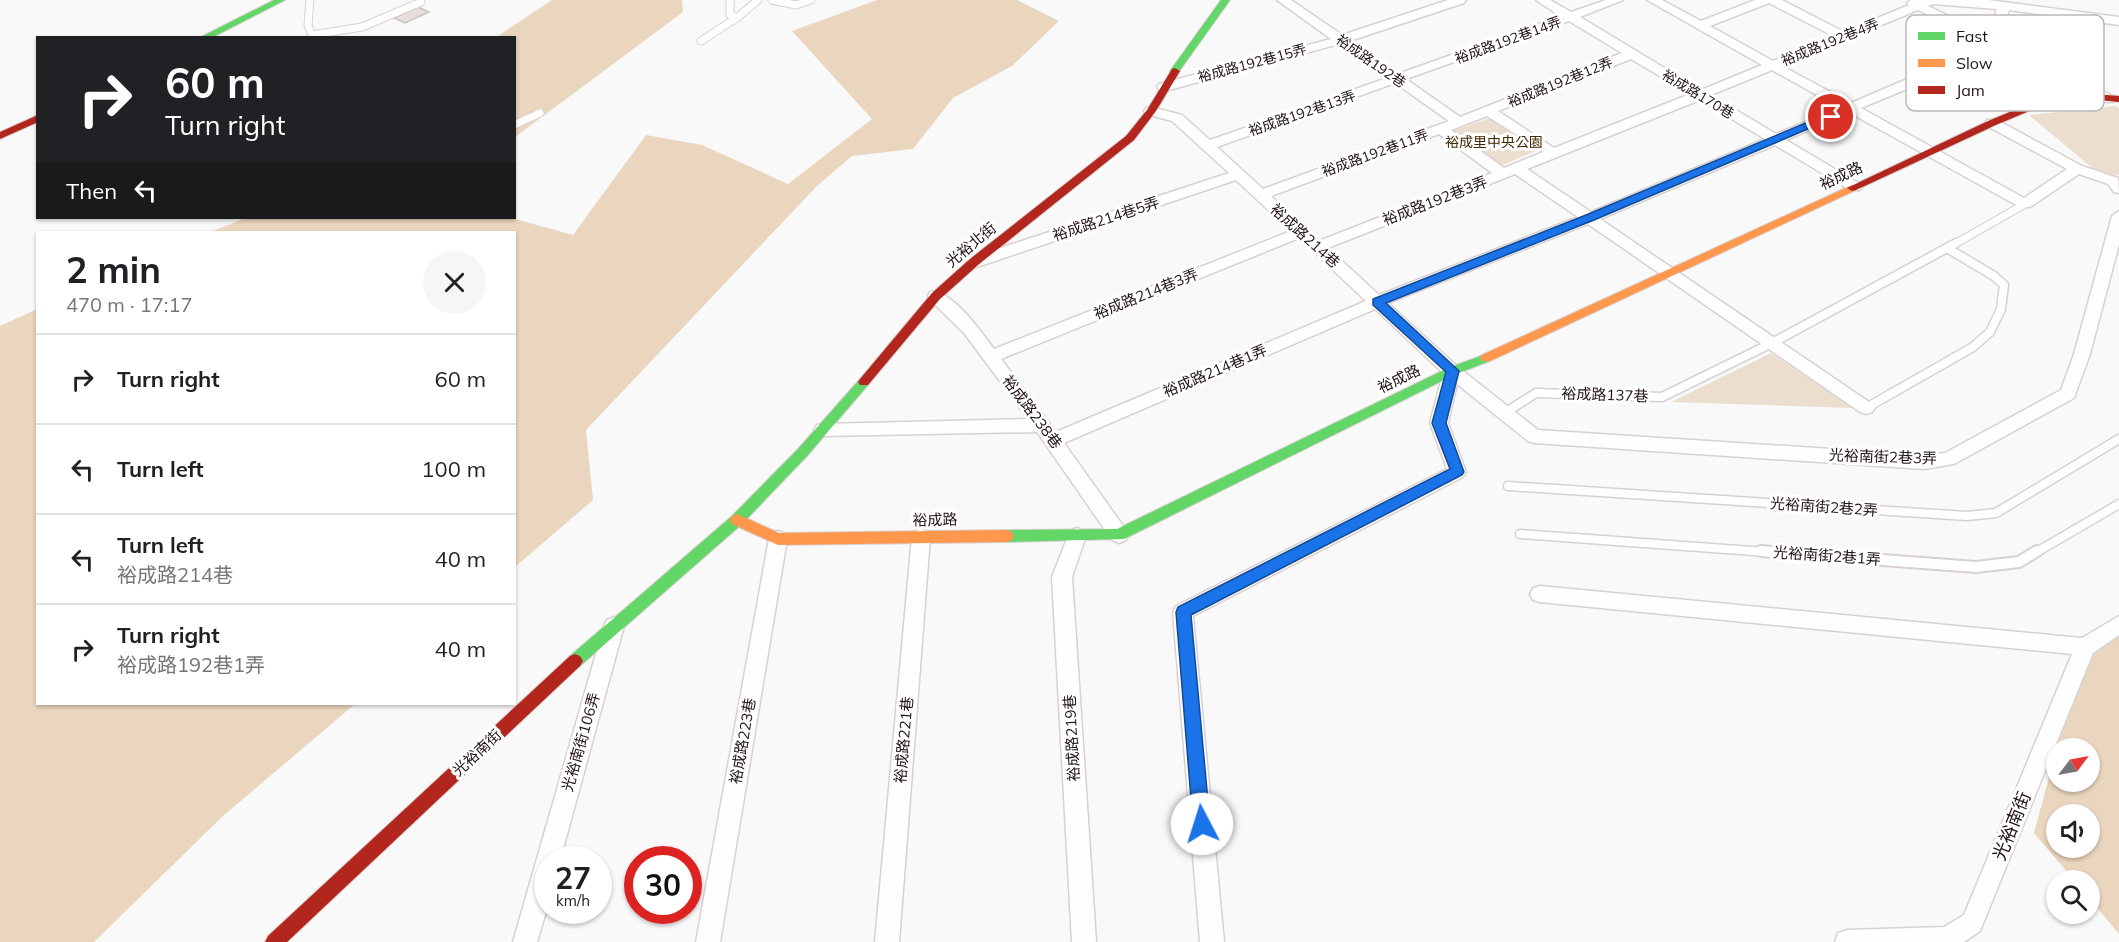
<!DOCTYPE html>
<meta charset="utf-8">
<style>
:root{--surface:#fff;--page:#f6f6f6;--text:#202124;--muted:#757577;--line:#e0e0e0}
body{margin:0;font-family:Mulish,"Noto Sans TC",sans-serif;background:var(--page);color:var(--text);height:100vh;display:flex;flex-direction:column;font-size:22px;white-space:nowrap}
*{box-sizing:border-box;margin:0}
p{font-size:20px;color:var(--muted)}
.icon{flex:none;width:33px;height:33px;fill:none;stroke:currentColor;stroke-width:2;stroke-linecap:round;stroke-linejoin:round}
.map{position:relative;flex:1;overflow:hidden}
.details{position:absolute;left:36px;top:231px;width:480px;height:474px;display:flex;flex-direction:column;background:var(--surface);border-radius:0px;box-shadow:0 2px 4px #0004}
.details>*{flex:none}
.banner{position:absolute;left:36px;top:36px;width:480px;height:183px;border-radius:0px;box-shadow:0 2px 4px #0004;background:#202124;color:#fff;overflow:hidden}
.needle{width:39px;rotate:58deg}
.buttons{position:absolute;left:2046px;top:738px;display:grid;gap:12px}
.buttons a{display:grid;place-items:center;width:54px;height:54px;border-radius:50%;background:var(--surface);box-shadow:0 2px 4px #0004;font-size:30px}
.speed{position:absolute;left:534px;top:846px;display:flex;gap:12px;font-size:30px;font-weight:700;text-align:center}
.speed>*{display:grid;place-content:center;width:78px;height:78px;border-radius:50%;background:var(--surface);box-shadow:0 2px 4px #0004;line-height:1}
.speed small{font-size:15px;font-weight:400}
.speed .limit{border:9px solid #d22;background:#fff;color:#111}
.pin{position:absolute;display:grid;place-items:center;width:51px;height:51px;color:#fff;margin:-26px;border:3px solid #fff;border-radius:50%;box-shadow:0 2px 6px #0007}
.me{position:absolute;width:66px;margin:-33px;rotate:355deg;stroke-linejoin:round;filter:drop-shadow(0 0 4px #0008)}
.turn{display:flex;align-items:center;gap:21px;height:126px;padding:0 30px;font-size:27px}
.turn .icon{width:78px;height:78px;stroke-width:2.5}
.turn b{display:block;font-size:42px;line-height:51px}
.then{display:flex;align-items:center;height:57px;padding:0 30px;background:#0003;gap:12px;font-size:22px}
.round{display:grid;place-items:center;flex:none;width:63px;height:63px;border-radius:32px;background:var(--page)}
.head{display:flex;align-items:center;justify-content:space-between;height:102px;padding:0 30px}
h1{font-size:36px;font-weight:700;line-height:45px}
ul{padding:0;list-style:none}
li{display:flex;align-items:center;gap:18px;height:90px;padding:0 30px;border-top:2px solid var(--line)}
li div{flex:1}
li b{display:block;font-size:22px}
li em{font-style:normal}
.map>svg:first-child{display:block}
</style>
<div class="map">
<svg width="2119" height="942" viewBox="0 0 2119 942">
<rect width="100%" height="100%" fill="#f9f9f9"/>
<path fill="#ebdece" d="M2116,106l3,2v67l-16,2 -74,-62z
M1489,118l49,32 -40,17 -48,-35z
M1771,353l81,55 -181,-6z"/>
<path fill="#ead6bf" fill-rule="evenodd" d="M552,0h130l1,12 -168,125 -1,-99h-19z
M877,0h140l42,21 -47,45 -59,32 -40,51 -61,7 -35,30 -231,244 7,70 -78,67 -1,-335h-303l34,-14h267l61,17 73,-100 56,10 86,39 84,-65 -80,-88z
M37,309l1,395h317l-132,112 -129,126h-94v-616z
M2119,620v314l-29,-35v-19h-16l-40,-47 22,-82v31h34v-34h-33l30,-109zM2056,814h34v34h-34z"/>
<path fill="#e6dfdc" stroke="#cac3c0" stroke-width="1.5" d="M418,7l11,5 -24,11 -11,-5z"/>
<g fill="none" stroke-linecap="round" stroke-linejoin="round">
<g stroke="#d9d1d1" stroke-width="9">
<path id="lane-far2" d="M310,0l-2,25 5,13
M730,0v15l8,2 20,-17
M772,0l24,5 15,-5
M312,35l50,-8 59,-25
M701,41l37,-24
M514,125l26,-12
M1953,245l72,-41"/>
</g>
<g stroke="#d9d1d1" stroke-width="11">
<path id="lane-far1" d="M1866,408l107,-61 17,-15 11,-23 3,-24 -10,-9 -47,-28 9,-5
M1503,414l33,-21 126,4 110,-54 175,-95
M1508,486l459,30 29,-3 123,-74
M1520,534l261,19
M2035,553l84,-49"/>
</g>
<g stroke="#d9d1d1" stroke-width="14">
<path id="lane" d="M1761,551l215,16 43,-5 18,-11"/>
</g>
<g stroke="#d9d1d1" stroke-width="3">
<path id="street" d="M1277,0h14l51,35 106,-35h18l-2,3 -114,38 48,33 162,-58 -24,-16h14l21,12 35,-12h17l-43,17 121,73 61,-25 -115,-65h15l39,21 54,-21h27l62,32 65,-27 -2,-2 4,-3h77l131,17v8l-110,-15 -10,30 114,56 2,3 -2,3h-10l-111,-55 -49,27 -82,34 163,90 43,-29 -80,-43 -2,-3 2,-3h10l85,46 36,12 1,15 -5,-1 -6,-8 -29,-10 -49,33h-10l-170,-94 -64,27 74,44 2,3 -2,3h-10l-75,-45 -175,74 272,185 3,4 -3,4 -6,2 -6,-2 -272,-188 -200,79 70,64 80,63 386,25 21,-2 116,-63 13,-36 38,-138 7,-5v33l-29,110 -16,44 -120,66 -30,5 -390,-26 -6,-2 -71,-57 -9,39 18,49 -3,5 -270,139 31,326h-24l-27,-330 3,-6 271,-137 -17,-46 13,-50 -68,-64 -311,134 62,87 2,5 -2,5 -7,3 -7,-3 -75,-108 -214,4 -6,-1 -3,-5 3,-5 6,-1 205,-5 -64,-86 -34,-33 -2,-4 2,-4c20,-5 53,42 64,57l297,-118 -55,-51 -256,86 -5,1 -8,-5 3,-4 259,-85 -57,-52 -26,-7 -2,-3 2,-3 5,-1 31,8 28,25 177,-62 -48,-34 -170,46h-10l-2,-3 2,-3 172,-45zM1769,3l64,33 -60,25 -63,-35zM1933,4l64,5 -9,26 -60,-29zM1918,10l65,32 -50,26 -82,35 -69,-37zM1569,21l53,32 -162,64 -54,-38zM1631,59l59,35 -136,54 -56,-37zM1772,70l68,38 -64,26 -65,-39zM1395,83l54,38 -186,68 -46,-42zM1700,100l65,39 -174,73 -64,-43zM1487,116l56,36 -39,16 -53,-38zM1439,134l53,39 -173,68 -48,-45zM1515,174l63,43 -199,78 -51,-47zM1299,238l67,63 -310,131 -55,-73z
M1077,528l7,3 2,5 -14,41 24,365h-24l-20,-365 16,-41 2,-5z
M921,529l7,3 2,5 -31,405h-24l37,-405 2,-5z
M778,531l7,3 2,5 -67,403h-24l73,-403 2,-5z
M1540,586l542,52 37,-22v19l-26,18 -113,278 -16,11h-129l3,-9 9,-3 97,-3 20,-12 108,-261 -532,-52 -7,-2 -3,-6 3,-6z
M614,617l7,3 3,6 -64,234h-12v45l-11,37h-24l91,-316 3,-6z"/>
</g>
<g stroke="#d9d1d1" stroke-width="2">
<path id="fast" d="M274,0h11l-74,38h-12z
M1221,0h9l-52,73h-6l-2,-2z
M1486,354l4,1 2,3 -2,3 -34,13 -332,165 -117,3 -5,-2 -2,-4 2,-4 5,-2 110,-1 331,-161z
M864,377l4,2 2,3 -2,3 -61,71 -65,68 -162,142 -5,2 -5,-2 -3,-5 3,-5 162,-140 66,-67 62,-70z"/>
</g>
<g stroke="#d9d1d1" stroke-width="2">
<path id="slow" d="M1852,185l5,3 -1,2 -366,171h-8l-2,-3 2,-3z
M737,514l42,19 228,-3 5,2 2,4 -2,4 -5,2 -229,3 -46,-21 -2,-4 2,-4z"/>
</g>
<g stroke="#d9d1d1" stroke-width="2">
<path id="jam" d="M1175,68l5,3 -24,40 -22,29 -156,125 -38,34 -72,86h-8l-2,-3 2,-3 72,-86 38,-34 156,-123 21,-26 25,-41z
M2061,91l58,5v6l-57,-5 -66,28 -140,65 -4,1 -5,-3 141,-67z
M38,115v7l-38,17v-7z
M575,654l5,2 3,5 -3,5 -293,276h-22l3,-6 302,-280z"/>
</g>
<use href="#lane-far2" stroke="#fefefe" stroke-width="7"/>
<use href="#lane-far1" stroke="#fefefe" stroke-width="8"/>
<use href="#lane" stroke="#fefefe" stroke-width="10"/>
<use href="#street" fill="#fefefe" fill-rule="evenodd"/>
<use href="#fast" fill="#63d668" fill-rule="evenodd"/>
<use href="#slow" fill="#ff974d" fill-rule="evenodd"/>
<use href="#jam" fill="#b3261e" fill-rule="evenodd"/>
</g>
<path fill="#1a73e8" stroke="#114b97" stroke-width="1.5" d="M1827,114l9,3 -242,103 -208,83 73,68 -13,52 18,49 -2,3 -271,140 19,209 -2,6 -6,2 -6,-2 -3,-6 -17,-212 2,-5 272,-138 -18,-46 14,-51 -73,-67v-6l213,-84z"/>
<g text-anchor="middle" stroke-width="6" stroke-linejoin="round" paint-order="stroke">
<g font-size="14" fill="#221314" stroke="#fff">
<text transform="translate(1508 40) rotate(-20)" y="5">裕成路192巷14弄</text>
<text transform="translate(1830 42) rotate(-22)" y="5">裕成路192巷4弄</text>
<text transform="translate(1371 61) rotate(35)" y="5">裕成路192巷</text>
<text transform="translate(1252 63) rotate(-15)" y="5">裕成路192巷15弄</text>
<text transform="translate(1560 82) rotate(-22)" y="5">裕成路192巷12弄</text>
<text transform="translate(1698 94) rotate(31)" y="5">裕成路170巷</text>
<text transform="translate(1302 113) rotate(-19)" y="5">裕成路192巷13弄</text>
<text transform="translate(1375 153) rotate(-20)" y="5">裕成路192巷11弄</text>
</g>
<g font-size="14" fill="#412904" stroke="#fff">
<text x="1494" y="147">裕成里中央公園</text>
</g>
<g font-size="15" fill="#221314" stroke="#fff">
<text transform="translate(1841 176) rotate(-25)" y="5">裕成路</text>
<text transform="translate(1435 201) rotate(-21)" y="5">裕成路192巷3弄</text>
<text transform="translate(1106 219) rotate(-18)" y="5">裕成路214巷5弄</text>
<text transform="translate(1305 236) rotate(42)" y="5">裕成路214巷</text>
<text transform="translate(971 245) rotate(-40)" y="5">光裕北街</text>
<text transform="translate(1146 294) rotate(-22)" y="5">裕成路214巷3弄</text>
<text transform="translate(1215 371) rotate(-23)" y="5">裕成路214巷1弄</text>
<text transform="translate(1399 379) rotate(-26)" y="5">裕成路</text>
<text transform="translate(1605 395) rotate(2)" y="5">裕成路137巷</text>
<text transform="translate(1032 412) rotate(53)" y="5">裕成路238巷</text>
<text transform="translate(1883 457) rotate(2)" y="5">光裕南街2巷3弄</text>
<text transform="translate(1824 507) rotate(4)" y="5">光裕南街2巷2弄</text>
<text transform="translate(935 520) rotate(-1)" y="5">裕成路</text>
<text transform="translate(1827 556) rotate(4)" y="5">光裕南街2巷1弄</text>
<text transform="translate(1072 738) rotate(-93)" y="5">裕成路219巷</text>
<text transform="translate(904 740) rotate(-85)" y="5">裕成路221巷</text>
<text transform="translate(743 741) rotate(-80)" y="5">裕成路223巷</text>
<text transform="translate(581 742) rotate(-74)" y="5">光裕南街106弄</text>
<text transform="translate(477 753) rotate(-43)" y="5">光裕南街</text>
</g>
<g font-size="18" fill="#221314" stroke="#fff">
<text transform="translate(2012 826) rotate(-68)" y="6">光裕南街</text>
</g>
</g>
<rect x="1906" y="15" width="198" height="96" rx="9" fill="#fff" stroke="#bdb8b8" stroke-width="1.5"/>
<rect x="1918" y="32" width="27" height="8" fill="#63d668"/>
<rect x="1918" y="59" width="27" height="8" fill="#ff974d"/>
<rect x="1918" y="86" width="27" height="8" fill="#b3261e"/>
<g font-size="16" fill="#221314">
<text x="1956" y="42">Fast</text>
<text x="1956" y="69">Slow</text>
<text x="1956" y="96">Jam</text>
</g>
</svg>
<div class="buttons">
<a><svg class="needle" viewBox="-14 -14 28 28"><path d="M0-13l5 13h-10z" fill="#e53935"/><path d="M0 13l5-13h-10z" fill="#757577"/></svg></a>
<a><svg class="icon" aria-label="sound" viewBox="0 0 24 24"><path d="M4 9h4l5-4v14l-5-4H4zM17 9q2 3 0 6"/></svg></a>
<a><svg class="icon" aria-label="search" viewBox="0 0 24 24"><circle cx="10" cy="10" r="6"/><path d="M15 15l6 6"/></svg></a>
</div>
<div class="speed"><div>27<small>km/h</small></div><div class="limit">30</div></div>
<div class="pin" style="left:1831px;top:117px;background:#d93025"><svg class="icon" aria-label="arrive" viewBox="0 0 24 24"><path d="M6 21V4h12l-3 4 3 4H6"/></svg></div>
<svg class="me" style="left:1202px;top:824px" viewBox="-20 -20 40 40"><circle r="19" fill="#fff"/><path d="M0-13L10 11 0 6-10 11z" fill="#1a73e8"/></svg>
<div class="banner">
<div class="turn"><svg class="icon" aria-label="right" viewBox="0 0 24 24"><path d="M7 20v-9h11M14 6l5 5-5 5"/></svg><div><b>60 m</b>Turn right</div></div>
<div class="then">Then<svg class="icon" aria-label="left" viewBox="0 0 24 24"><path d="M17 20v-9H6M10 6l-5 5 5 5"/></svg></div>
</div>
<section class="details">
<div class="head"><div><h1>2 min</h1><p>470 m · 17:17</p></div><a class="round"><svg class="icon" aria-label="close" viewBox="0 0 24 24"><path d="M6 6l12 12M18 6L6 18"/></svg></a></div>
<ul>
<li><svg class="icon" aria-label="right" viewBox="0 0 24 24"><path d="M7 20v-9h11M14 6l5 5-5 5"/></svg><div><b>Turn right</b></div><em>60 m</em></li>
<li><svg class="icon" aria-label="left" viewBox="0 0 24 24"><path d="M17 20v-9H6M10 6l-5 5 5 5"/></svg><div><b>Turn left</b></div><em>100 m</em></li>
<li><svg class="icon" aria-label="left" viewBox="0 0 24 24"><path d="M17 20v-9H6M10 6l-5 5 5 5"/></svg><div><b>Turn left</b><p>裕成路214巷</p></div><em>40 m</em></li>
<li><svg class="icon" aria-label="right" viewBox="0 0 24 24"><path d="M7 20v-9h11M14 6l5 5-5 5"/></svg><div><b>Turn right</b><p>裕成路192巷1弄</p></div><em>40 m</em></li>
</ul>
</section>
</div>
